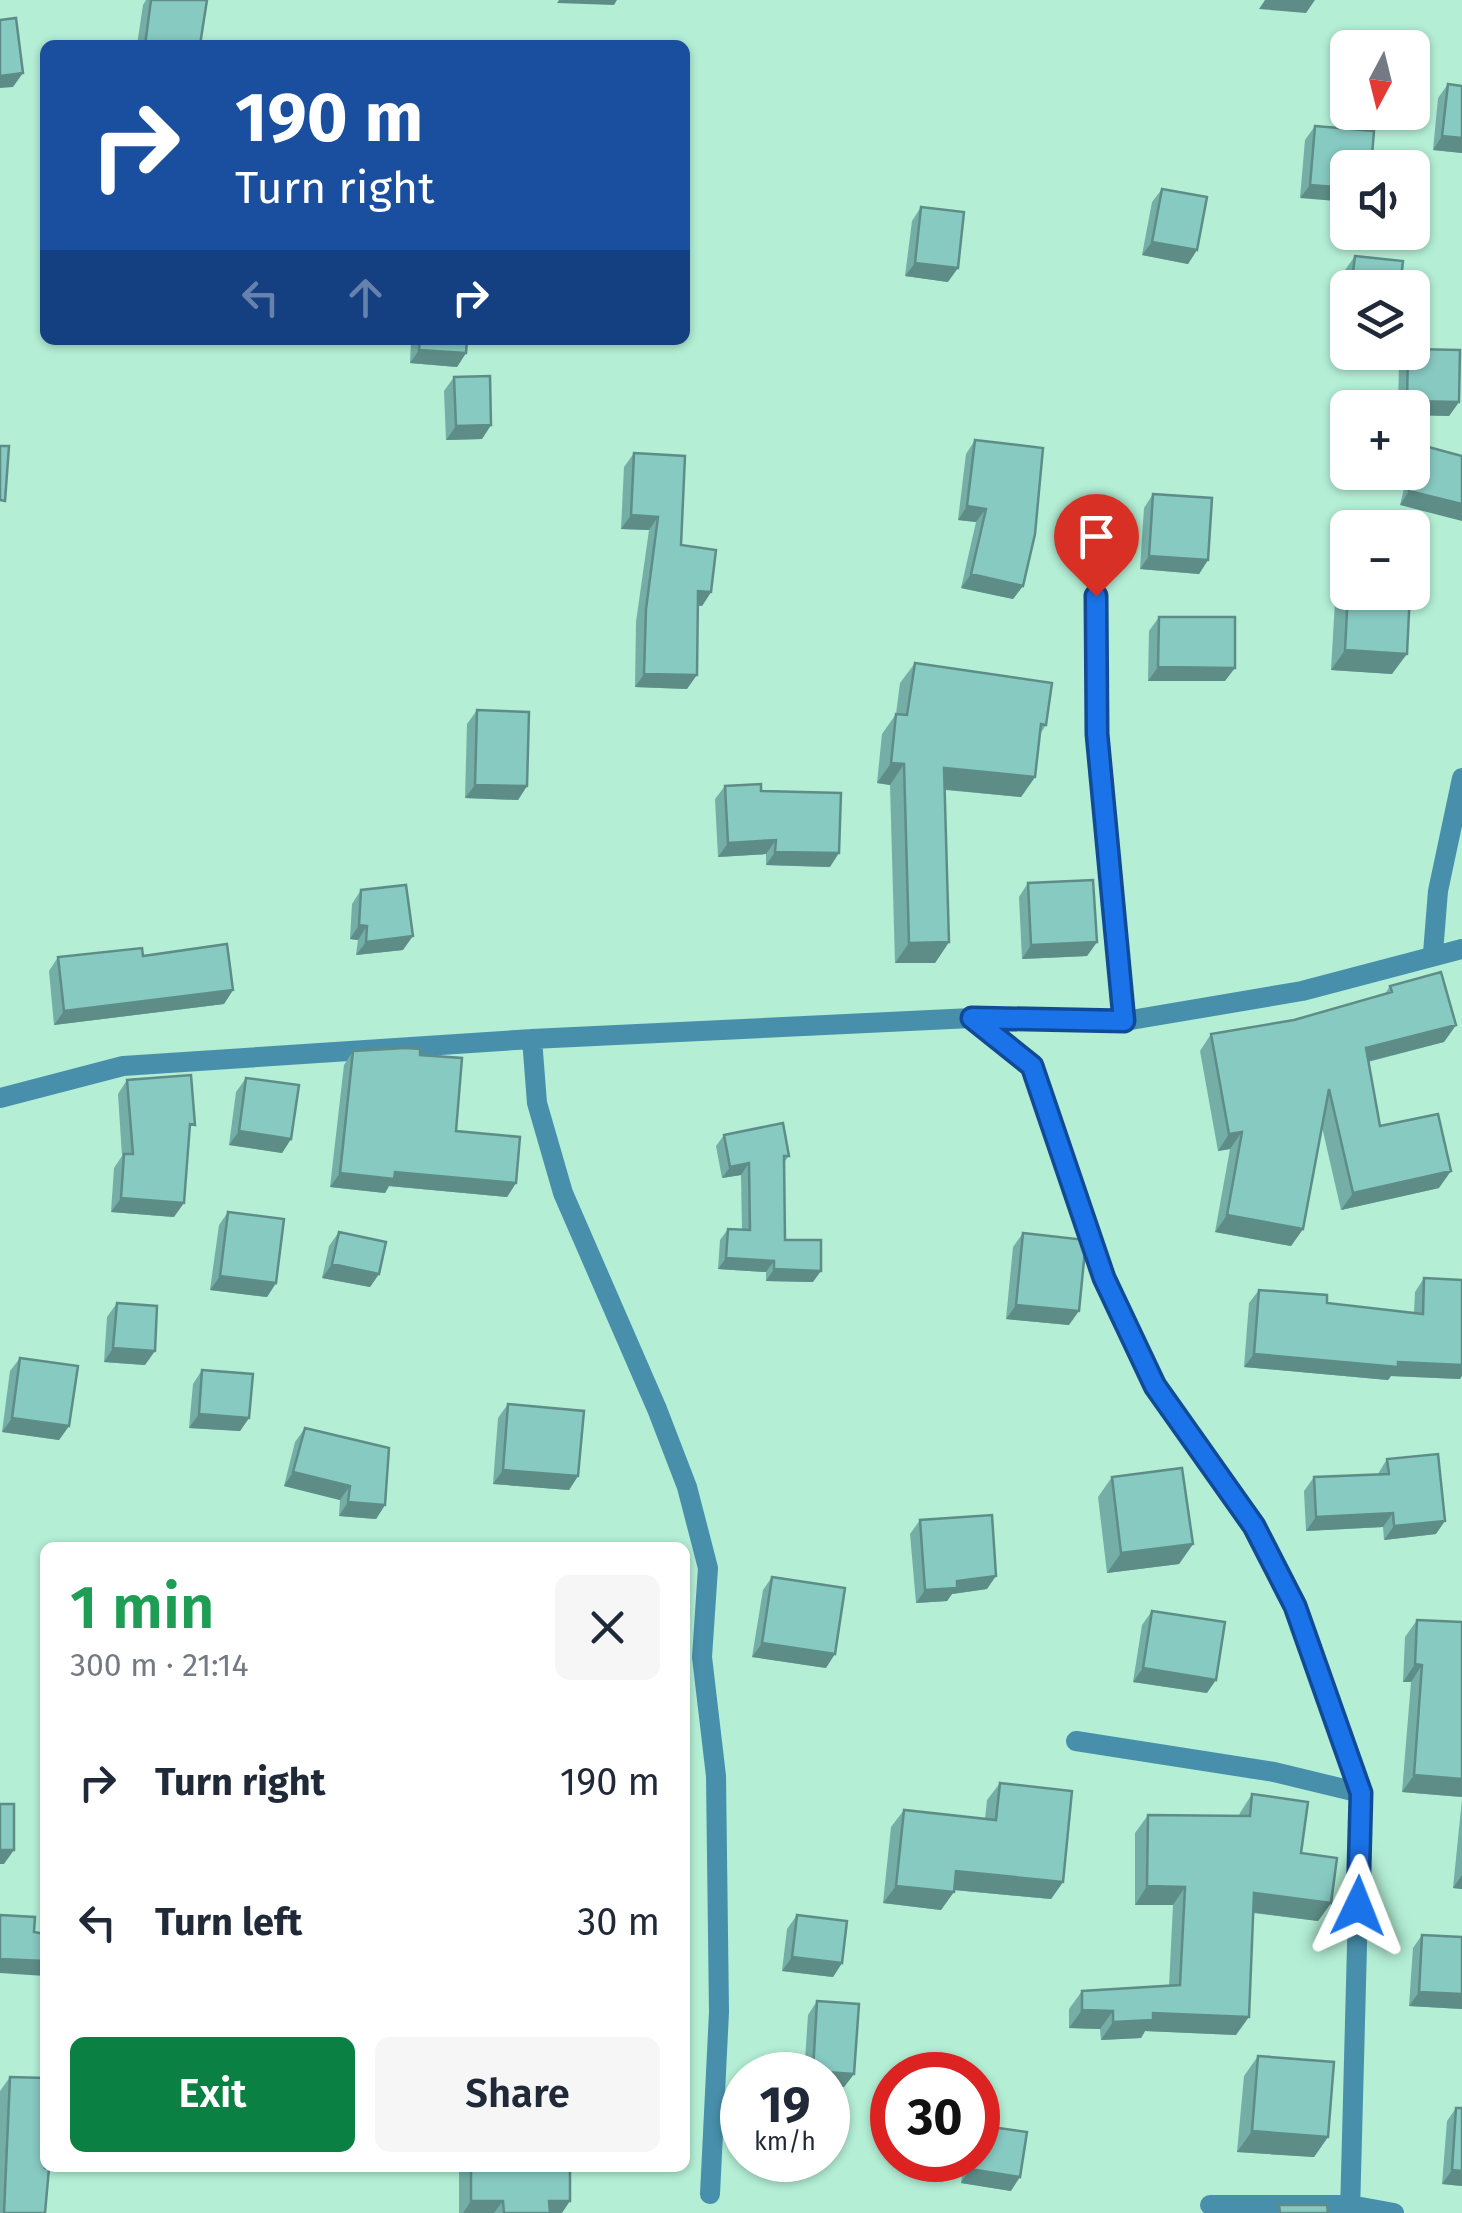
<!DOCTYPE html>
<meta charset="utf-8">
<style>
:root{--surface:#fff;--page:#f6f6f7;--text:#1f2937;--muted:#747a83;--accent:#0b8043}
body{margin:0;font-family:"Fira Sans",sans-serif;background:var(--page);color:var(--text);height:100vh;display:flex;flex-direction:column;font-size:38px;white-space:nowrap}
*{box-sizing:border-box;margin:0}
p{font-size:32px;color:var(--muted)}
.icon{flex:none;width:55px;height:55px;fill:none;stroke:currentColor;stroke-width:2;stroke-linecap:round;stroke-linejoin:round}
.map{position:relative;flex:1;overflow:hidden}
.sheet{position:absolute;left:40px;top:1542px;width:650px;height:630px;display:flex;flex-direction:column;background:var(--surface);border-radius:15px;box-shadow:0 2px 8px #0004}
.sheet>*{flex:none}
.banner{position:absolute;left:40px;top:40px;width:650px;height:305px;border-radius:15px;box-shadow:0 2px 8px #0004;background:#1a4fa0;color:#fff;overflow:hidden}
.needle{width:65px;rotate:187deg}
.buttons{position:absolute;left:1330px;top:30px;display:grid;gap:20px}
.buttons a{display:grid;place-items:center;width:100px;height:100px;border-radius:15px;background:var(--surface);box-shadow:0 2px 8px #0004;font-size:50px}
.speed{position:absolute;left:720px;top:2052px;display:flex;gap:20px;font-size:50px;font-weight:700;text-align:center}
.speed>*{display:grid;place-content:center;width:130px;height:130px;border-radius:50%;background:var(--surface);box-shadow:0 2px 8px #0004;line-height:1}
.speed small{font-size:25px;font-weight:400}
.speed .limit{border:15px solid #d22;background:#fff;color:#111}
.pin{position:absolute;display:grid;place-items:center;width:85px;height:85px;color:#fff;margin:-102px -42px;border-radius:50% 50% 50% 0;rotate:-45deg;box-shadow:0 0 10px #0007}
.pin .icon{rotate:45deg}
.me{position:absolute;width:110px;margin:-55px;rotate:2deg;stroke-linejoin:round;filter:drop-shadow(0 0 8px #0008)}
.turn{display:flex;align-items:center;gap:35px;height:210px;padding:0 30px;font-size:45px}
.turn .icon{width:130px;height:130px;stroke-width:2.5}
.turn b{display:block;font-size:70px;line-height:85px}
.lanes{display:flex;align-items:center;height:95px;padding:0 30px;background:#0003;justify-content:center;gap:50px;direction:ltr}
.lanes .off{opacity:.35}
.round{display:grid;place-items:center;flex:none;width:105px;height:105px;border-radius:15px;background:var(--page)}
.headline{display:flex;align-items:center;justify-content:space-between;height:170px;padding:0 30px}
h1{font-size:60px;font-weight:600;line-height:75px;color:#1e9e55}
.action{display:flex;gap:20px;margin-top:auto;padding:20px 30px}
.action a{flex:1;height:115px;border-radius:15px;background:var(--accent);color:#fff;font-size:40px;font-weight:600;line-height:115px;text-align:center}
.action a+a{background:var(--page);color:var(--text)}
ul{padding:0;list-style:none}
li{display:flex;align-items:center;gap:30px;height:140px;padding:0 30px}
li div{flex:1}
li b{display:block;font-size:38px}
li em{font-style:normal}
.map>svg:first-child{display:block}
</style>
<div class="map">
<svg width="1462" height="2213" viewBox="0 0 1462 2213">
<rect width="100%" height="100%" fill="#b3eed5"/>
<g fill="none" stroke-linecap="round" stroke-linejoin="round">
<path stroke="#488fac" stroke-width="20" d="M1096,596l1,138 28,287
M1433,953l5,-62 24,-113
M972,1018l60,48 72,212 51,108 99,140 41,80 66,187 -11,420
M532,1039l5,64 26,90 94,216 30,78 21,81 -6,89 14,119 3,236 -9,182
M0,1098l123,-32 409,-27 440,-21 153,3 177,-30 160,-42
M1076,1741l198,31 87,21
M1210,2205h140l44,8"/>
</g>
<path fill="#74aea7" d="M146,0h61l-7,45h-63l6,-40z
M1448,84l14,69 -29,-3 5,-52z
M1315,126l59,5 -74,67 5,-58z
M1162,189l35,61 -9,14 -46,-9 10,-53z
M921,207l27,75 -43,-6 7,-55z
M1355,256l45,32h-52v31l-8,-1 5,-48z
M411,340h56l-1,13 -9,14 -47,-4z
M1406,352h6l47,50 -10,14 -37,-1v-7h-14l1,-45z
M454,377l37,48 -9,14 -36,1 -2,-49z
M975,440l48,146 -10,13 -52,-11 15,-66 -18,-2 8,-66z
M1421,445l41,11 -62,49 8,-33h4v-14z
M634,453l47,92 30,47 -9,14h-4l-11,83 -52,-2 1,-65 13,-92 -28,-1 3,-62z
M1153,494l55,66 -9,14 -59,-5 4,-61z
M1348,567v25h62l-18,82 -61,-4 5,-86z
M1159,617l66,64h-77l1,-50z
M915,663l131,62 -6,9 -5,43 -14,20 -76,-7 4,152 -14,21h-40l-5,-178 -13,-2 5,-49 14,-20 4,-31z
M477,710l50,76 -9,14 -53,-2 2,-74z
M725,786l36,5 69,76 -64,-2v-11l-48,3 -3,-58z
M1028,883l69,59 -10,14 -65,3 -3,-62z
M361,890l42,60 -47,5 2,-15 -8,-1 2,-35z
M143,956l90,34 -9,14 -170,21 -5,-54 9,-14z
M1390,986l66,39 -12,17 -76,20 12,64 59,62 -98,22 -19,-83 -19,102 -12,17 -76,-14 15,-83 -12,2 -18,-100 11,-17 83,-14 91,-26z
M353,1051l103,80 60,52 -9,14 -118,-11 -4,7 -55,-6 14,-122z
M246,1078l45,61 -9,14 -53,-8 7,-53z
M127,1080l47,137 -63,-5 3,-44 8,-12 -4,-62z
M724,1135l65,21 -5,6 1,78 28,42 -47,-1v-9l-48,-3 2,-29 8,-11 14,1 -1,-55 -19,3 -6,-32z
M228,1212l48,71 -9,14 -57,-7 9,-65z
M339,1232l40,42 -9,13 -48,-9 7,-32z
M1023,1233l46,92 -63,-6 7,-72z
M1424,1278l36,101 -69,-3 -3,4 -144,-13 5,-64 10,-13 68,13 87,10 1,-21z
M117,1303l28,62 -41,-3 3,-45z
M20,1358l49,68 -10,14 -57,-8 8,-61z
M202,1370l47,48 -9,13 -51,-3 4,-44z
M508,1404l70,72 -9,14 -76,-6 5,-66z
M305,1428l80,77 -9,14 -37,-3 1,-16 -56,-14 11,-44z
M1387,1459l49,75 -52,6 -1,-13 -77,4 -2,-40 10,-14 64,-3z
M1112,1477l81,67 -14,20 -72,9 -9,-76z
M920,1520l67,69 -35,5 -5,7 -31,2 -6,-69z
M772,1577l54,91 -74,-11 11,-67z
M1152,1611l55,82 -74,-11 9,-57z
M1417,1620l45,177 -60,-5 9,-110h-8l2,-45z
M1000,1783l63,99 -12,17 -97,-9 -13,20 -58,-7 8,-76 13,-17 81,9 2,-19z
M1252,1794l49,59 30,50 -13,18 -65,-8 -17,122 -91,-4 -4,7 -40,2 -1,-11 -31,-1v-19l13,-18 87,-5 4,-81h-38v-72l13,-18 91,1 1,-3z
M1462,1799v90l-9,-1z
M797,1915l45,48 -9,14 -51,-6 5,-42z
M1422,1935l40,2v72l-53,-3 4,-58z
M817,2001l37,73 -10,13 -16,-1v-11h-24l4,-60z
M1258,2056l70,81 -14,20 -77,-5 7,-76z
M10,2077l35,136h-45v-122z
M1456,2108l6,78 -20,-2 5,-63z
M964,2160h14l33,31 -50,-8z
M459,2168h111l-8,45h-103z"/>
<path fill="#5e8d88" d="M559,0h58l-3,5 -57,-2z
M1265,0h50l-9,13 -47,-4z
M23,73l-10,14 -13,1v-12z
M1442,136l20,2v15l-29,-3z
M1310,185l38,3v14l-48,-4z
M1152,242l45,8 -9,14 -46,-9z
M915,263l43,5 -10,14 -43,-6z
M1348,307v12l-8,-1z
M419,350l47,3 -9,14 -47,-4z
M1407,401l52,1 -10,14 -37,-1v-7h-10z
M491,425l-9,14 -36,1 10,-14z
M1409,491l53,13v17l-62,-16z
M967,506l19,3 -10,13 -18,-2z
M631,515l27,2 -9,13 -28,-1z
M1149,556l59,4 -9,14 -59,-5z
M971,574l52,12 -10,13 -52,-11z
M698,591l13,1 -9,14 -14,-2z
M1345,650l62,4 -15,20 -61,-4z
M1158,667l77,1 -10,13h-77z
M644,674l53,1 -10,14 -52,-2z
M891,763l13,1 -14,21 -13,-2z
M944,768l91,9 -14,20 -91,-9z
M475,785l52,1 -9,14 -53,-2z
M776,840l-10,14 -48,3 10,-14z
M775,852l64,1 -9,14 -64,-2z
M359,925l8,1 -9,14 -8,-1z
M413,936l-10,14 -47,5 10,-13z
M949,942l-14,21h-40l14,-20z
M1097,942l-10,14 -65,3 9,-14z
M233,990l-9,14 -170,21 10,-14z
M1456,1025l-12,17 -90,23 12,-17z
M239,1131l52,8 -9,14 -53,-8z
M1242,1132l-12,17 -12,2 11,-17z
M749,1163l-8,12 -19,3 8,-11z
M1451,1171l-12,17 -98,22 12,-17z
M395,1172l121,11 -9,14 -118,-11 -4,7 -55,-6 10,-14z
M121,1198l63,5 -10,14 -63,-5z
M1227,1215l76,14 -12,17 -76,-14z
M726,1258l48,3 -8,11 -48,-3z
M332,1264l47,10 -9,13 -48,-9z
M774,1269l47,2 -8,11 -47,-1z
M220,1276l56,7 -9,14 -57,-7z
M1016,1305l63,6 -10,14 -63,-6z
M113,1348l42,3 -10,14 -41,-3z
M1254,1354l208,11v11l-2,3 -69,-3 -3,4 -144,-13z
M199,1414l50,4 -9,13 -51,-3z
M12,1418l57,8 -10,14 -57,-8z
M503,1470l75,6 -9,14 -76,-6z
M293,1472l57,14 -10,14 -56,-14z
M348,1502l37,3 -9,14 -37,-3z
M1393,1513l-10,14 -77,4 10,-14z
M1445,1521l-9,13 -52,6 10,-14z
M1193,1544l-14,20 -72,9 14,-20z
M996,1576l-9,13 -35,5 -5,7 -31,2 9,-13 32,-9z
M762,1643l73,11 -9,14 -74,-11z
M1415,1664l7,1 -11,17h-8z
M1143,1668l73,12 -9,13 -74,-11z
M1414,1775l48,4v18l-60,-5z
M0,1850h14l-10,14h-4z
M956,1871l107,11 -12,17 -107,-10z
M1462,1875v14l-9,-1z
M896,1886l58,6 -13,18 -58,-7z
M1147,1886l38,1 -12,18h-38z
M1254,1893l77,10 -13,18 -76,-10z
M792,1957l50,6 -9,14 -51,-6z
M0,1959l45,2v15l-45,-3z
M1419,1992l43,2v15l-53,-3z
M1082,2010l31,1 -13,18 -31,-1z
M1153,2013l96,4 -13,18 -91,-4 -4,7 -40,2 12,-18z
M813,2071l41,3 -10,13 -16,-1v-11h-18z
M1252,2131l76,6 -14,20 -77,-5z
M970,2169l50,8 -9,14 -50,-8z
M1452,2170l10,1v15l-20,-2z
M471,2201h32l-9,12h-31z
M549,2201h21l-8,12h-22z"/>
<path fill="#87cac2" stroke="#5e8d88" stroke-width="2.5" d="M151,0h56l-7,45h-55z
M16,18l7,55 -23,3v-56z
M1448,84l14,2v52l-20,-2z
M1315,126l59,5 -3,37h-23v20l-38,-3z
M1162,189l45,8 -10,53 -45,-8z
M921,207l43,5 -6,56 -43,-5z
M1355,256l48,5 -3,27h-49z
M420,340h47l-1,13 -47,-3z
M1412,349l48,1 -1,52 -52,-1 1,-49h4z
M490,376l1,49 -35,1 -2,-49z
M975,440l68,8 -8,86 -12,52 -52,-12 15,-65 -19,-3z
M1421,445l41,11v48l-53,-13z
M0,446h9l-4,55 -5,-1z
M634,453l51,3 -4,89 35,5 -5,42 -13,-1 -1,84 -53,-1 2,-65 12,-92 -27,-2z
M1153,494l59,4 -4,62 -59,-4z
M1348,592h62l-3,62 -62,-4z
M1159,617h76v51l-77,-1z
M915,663l137,20 -6,42 -5,-1 -6,53 -91,-9 5,174 -40,1 -5,-179 -13,-1 5,-49 11,1z
M477,710l52,2 -2,74 -52,-1z
M761,784v7l80,2 -2,60 -64,-1 1,-12 -48,3 -3,-57z
M1093,880l4,62 -66,3 -3,-62z
M406,885l7,51 -47,6 1,-16 -8,-1 2,-35z
M227,944l6,46 -169,21 -6,-54 84,-9 1,8z
M1441,972l15,53 -90,23 14,78 58,-12 13,57 -98,22 -24,-104 -26,140 -76,-14 15,-83 -13,2 -18,-100 83,-14 98,-28 -2,-6z
M406,1048l14,1v6l42,3 -6,73 64,6 -4,46 -121,-11 -1,7 -54,-6 13,-122z
M191,1075l4,50 -5,-1 -6,79 -63,-5 3,-44h9l-6,-74z
M246,1078l53,7 -8,54 -52,-8z
M783,1123l6,33h-5l1,84h36v31l-47,-2v-8l-48,-3 2,-29 22,1 -1,-67 -19,4 -6,-32z
M228,1212l56,7 -8,64 -56,-7z
M339,1232l47,10 -7,32 -47,-10z
M1023,1233l63,7 -7,71 -63,-6z
M1424,1278l38,2v85l-64,-3v5l-144,-13 5,-64 68,5v8l96,11z
M117,1303l40,3 -2,45 -42,-3z
M20,1358l58,8 -9,60 -57,-8z
M202,1370l51,4 -4,44 -50,-4z
M508,1404l76,7 -6,65 -75,-6z
M305,1428l84,20 -4,57 -37,-3 2,-16 -57,-14z
M1438,1454l7,67 -51,5 -1,-13 -77,4 -2,-40 75,-3 -2,-15z
M1182,1468l11,76 -72,9 -9,-76z
M992,1515l4,61 -39,5v7l-32,2 -5,-70z
M772,1577l73,11 -10,66 -73,-11z
M1152,1611l73,11 -9,58 -73,-12z
M1417,1620l45,2v157l-48,-4 8,-110 -7,-1z
M1000,1783l72,8 -9,91 -107,-11 -2,21 -58,-6 8,-76 92,10z
M1252,1794l56,8 -7,51 36,5 -6,45 -77,-10 -5,124 -96,-4v7l-40,2v-11l-31,-1v-19l98,-6 5,-98 -38,-1 1,-71 102,1z
M0,1804h14v46h-14z
M0,1915l35,2 -1,15 11,2v27l-45,-2z
M797,1915l50,6 -5,42 -50,-6z
M1422,1935l40,2v57l-43,-2z
M817,2001l42,3 -5,70 -41,-3z
M1258,2056l76,6 -6,75 -76,-6z
M10,2077l35,1v90h4l-4,45h-41z
M1456,2108h6v63l-10,-1z
M978,2125l49,7 -7,45 -50,-8 2,-9h6z
M471,2168h99v33h-21l1,12h-46l-1,-12h-32z
M1279,2205h48l1,8h-48z"/>
<g fill="none" stroke-linecap="round" stroke-linejoin="round">
<g stroke="#114b97" stroke-width="25">
<path id="route" d="M1096,596l1,138 27,287 -152,-3 60,48 72,212 51,108 99,140 41,80 66,187 -3,113"/>
</g>
<use href="#route" stroke="#1a73e8" stroke-width="18"/>
</g>
</svg>
<div class="buttons">
<a><svg class="needle" viewBox="-14 -14 28 28"><path d="M0-13l5 13h-10z" fill="#e53935"/><path d="M0 13l5-13h-10z" fill="#747a83"/></svg></a>
<a><svg class="icon" aria-label="sound" viewBox="0 0 24 24"><path d="M4 9h4l5-4v14l-5-4H4zM17 9q2 3 0 6"/></svg></a>
<a><svg class="icon" aria-label="layers" viewBox="0 0 24 24"><path d="M12 4l9 5-9 5-9-5zM3 14l9 5 9-5"/></svg></a>
<a>+</a>
<a>−</a>
</div>
<div class="speed"><div>19<small>km/h</small></div><div class="limit">30</div></div>
<div class="pin" style="left:1096px;top:596px;background:#d93025"><svg class="icon" aria-label="arrive" viewBox="0 0 24 24"><path d="M6 21V4h12l-3 4 3 4H6"/></svg></div>
<svg class="me" style="left:1358px;top:1906px" viewBox="-20 -20 40 40"><path d="M0-17L14 15 0 8-14 15z" fill="#1a73e8" stroke="#fff" stroke-width="4"/></svg>
<div class="banner">
<div class="turn"><svg class="icon" aria-label="right" viewBox="0 0 24 24"><path d="M7 20v-9h11M14 6l5 5-5 5"/></svg><div><b>190 m</b>Turn right</div></div>
<div class="lanes"><svg class="icon off" aria-label="left" viewBox="0 0 24 24"><path d="M17 20v-9H6M10 6l-5 5 5 5"/></svg><svg class="icon off" aria-label="ahead" viewBox="0 0 24 24"><path d="M12 20V5M6 11l6-6 6 6"/></svg><svg class="icon" aria-label="right" viewBox="0 0 24 24"><path d="M7 20v-9h11M14 6l5 5-5 5"/></svg></div>
</div>
<section class="sheet">
<div class="headline"><div><h1>1 min</h1><p>300 m · 21:14</p></div><a class="round"><svg class="icon" aria-label="close" viewBox="0 0 24 24"><path d="M6 6l12 12M18 6L6 18"/></svg></a></div>
<ul>
<li><svg class="icon" aria-label="right" viewBox="0 0 24 24"><path d="M7 20v-9h11M14 6l5 5-5 5"/></svg><div><b>Turn right</b></div><em>190 m</em></li>
<li><svg class="icon" aria-label="left" viewBox="0 0 24 24"><path d="M17 20v-9H6M10 6l-5 5 5 5"/></svg><div><b>Turn left</b></div><em>30 m</em></li>
</ul>
<div class="action"><a>Exit</a><a>Share</a></div>
</section>
</div>
